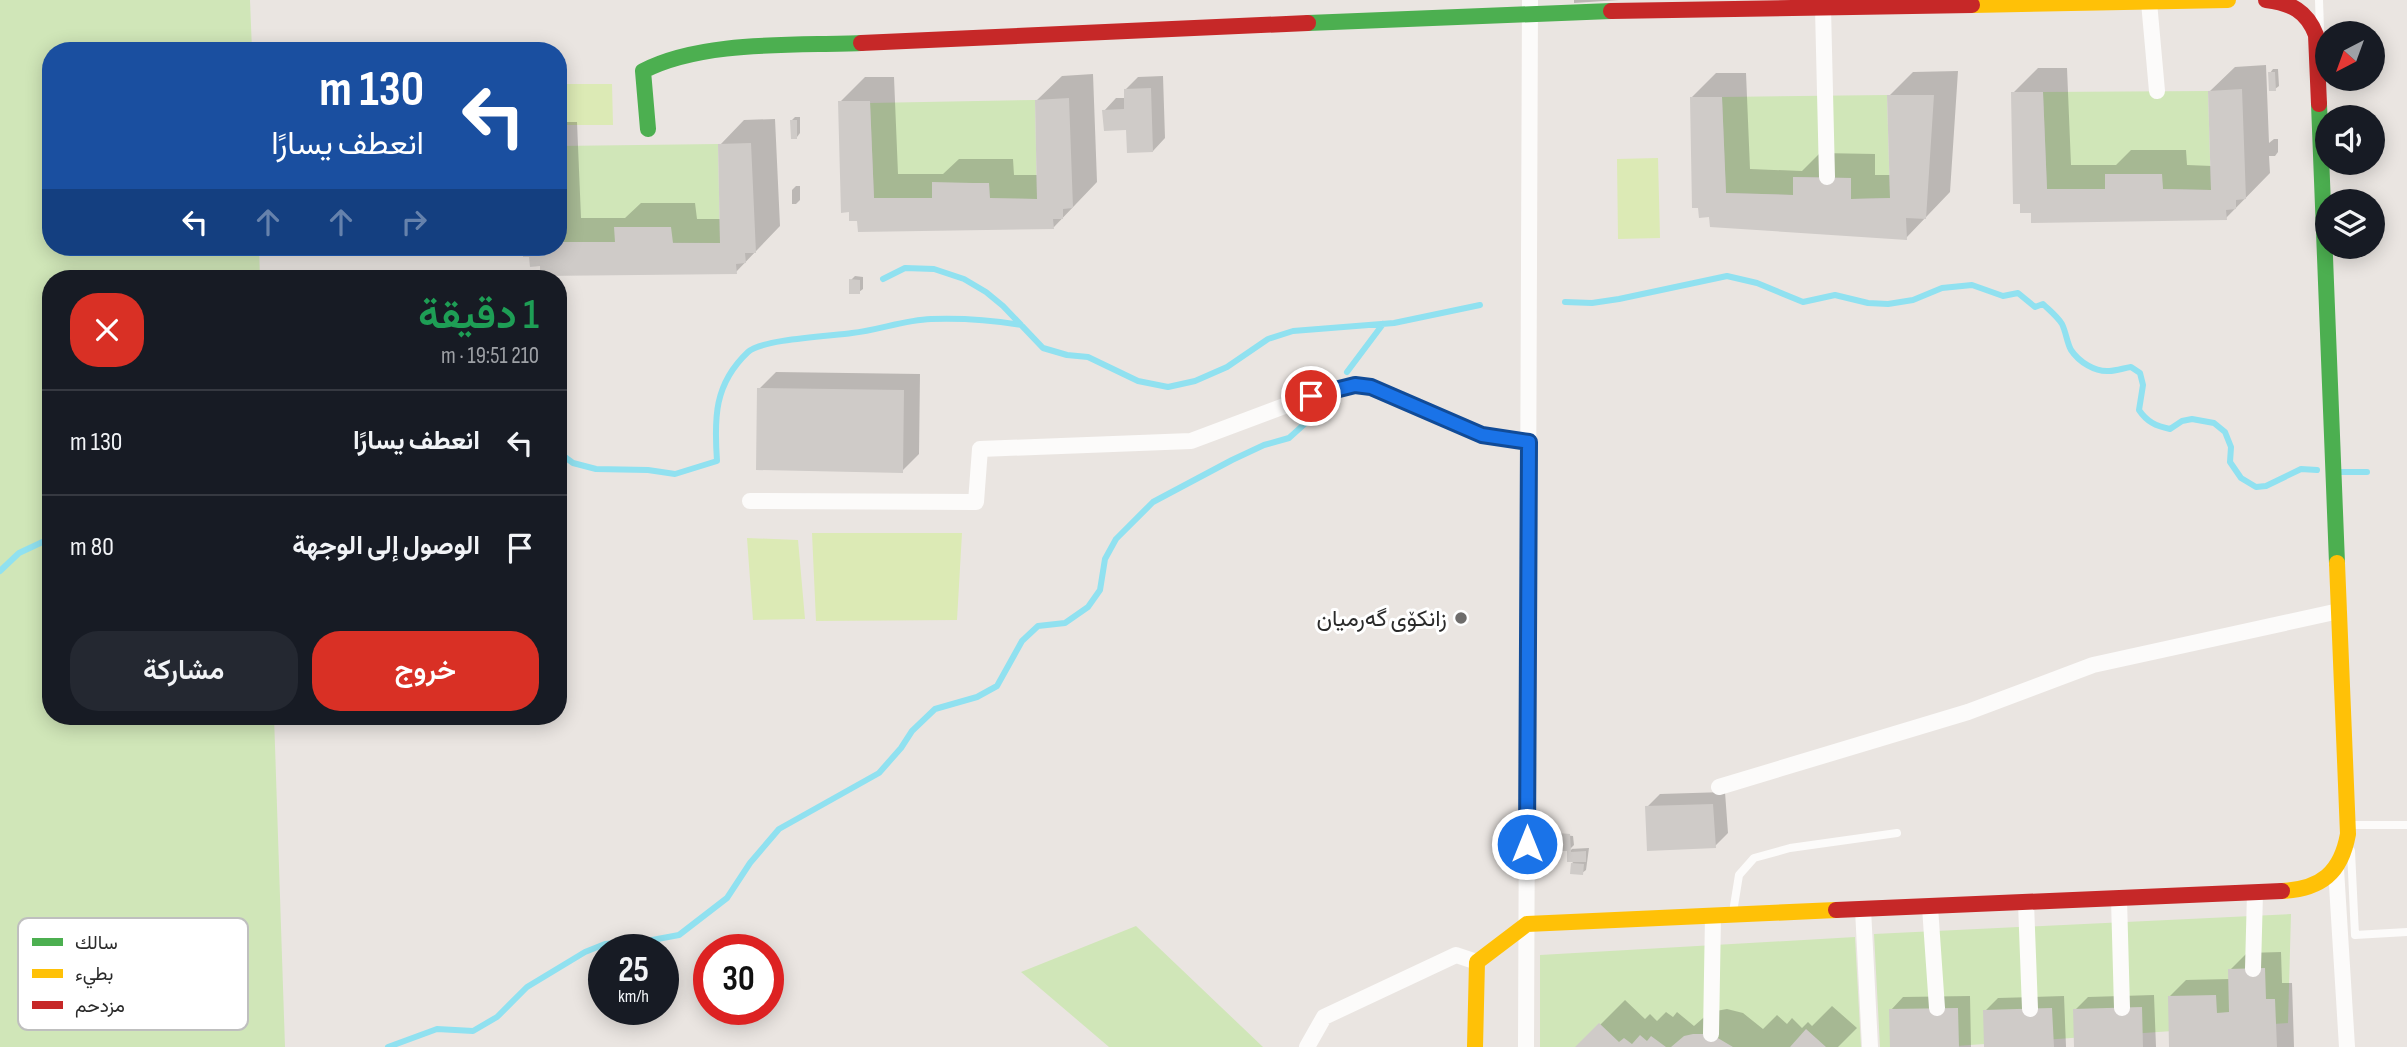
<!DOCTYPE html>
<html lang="ar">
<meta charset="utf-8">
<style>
:root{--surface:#171b24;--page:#242831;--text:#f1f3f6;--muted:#9ea1a6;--line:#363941;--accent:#d93025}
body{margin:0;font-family:"Sofia Sans Condensed",Vazirmatn,sans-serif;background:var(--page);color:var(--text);direction:rtl;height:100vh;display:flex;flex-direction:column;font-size:26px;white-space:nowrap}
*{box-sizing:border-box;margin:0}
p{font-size:23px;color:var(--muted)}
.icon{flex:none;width:38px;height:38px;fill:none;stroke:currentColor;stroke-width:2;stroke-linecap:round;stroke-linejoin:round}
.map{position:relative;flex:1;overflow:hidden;direction:ltr}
.panel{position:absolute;left:42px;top:270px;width:525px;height:455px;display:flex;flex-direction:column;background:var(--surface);border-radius:28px;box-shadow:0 4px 18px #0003;direction:rtl}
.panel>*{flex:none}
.top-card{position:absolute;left:42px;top:42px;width:525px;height:214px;border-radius:28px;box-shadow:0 4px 18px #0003;direction:rtl;background:#1a4fa0;color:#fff;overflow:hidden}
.needle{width:46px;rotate:221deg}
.controls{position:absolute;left:2315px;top:21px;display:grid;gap:14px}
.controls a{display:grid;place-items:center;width:70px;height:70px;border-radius:50%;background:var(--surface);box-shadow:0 4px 18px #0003;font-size:35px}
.speed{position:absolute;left:588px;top:934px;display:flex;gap:14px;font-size:35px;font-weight:700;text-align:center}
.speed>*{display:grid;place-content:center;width:91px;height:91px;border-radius:50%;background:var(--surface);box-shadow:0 4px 18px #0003;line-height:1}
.speed small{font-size:18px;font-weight:400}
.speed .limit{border:10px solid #d22;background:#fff;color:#111}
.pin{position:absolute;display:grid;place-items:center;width:60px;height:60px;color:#fff;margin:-30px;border:4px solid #fff;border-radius:50%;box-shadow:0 2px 7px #0007}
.me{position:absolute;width:77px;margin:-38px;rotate:0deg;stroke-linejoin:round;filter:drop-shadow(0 0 5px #0008)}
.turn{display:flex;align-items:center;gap:24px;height:147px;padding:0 28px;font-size:32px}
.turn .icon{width:91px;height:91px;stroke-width:2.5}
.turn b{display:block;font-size:49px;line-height:60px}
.lanes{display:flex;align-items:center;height:66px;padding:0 28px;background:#0003;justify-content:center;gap:35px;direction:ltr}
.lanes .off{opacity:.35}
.round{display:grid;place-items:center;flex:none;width:74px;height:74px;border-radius:28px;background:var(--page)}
.head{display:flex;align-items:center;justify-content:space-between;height:119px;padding:0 28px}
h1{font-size:42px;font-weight:600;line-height:52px;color:#1e9e55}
.cta{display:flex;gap:14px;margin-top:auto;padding:14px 28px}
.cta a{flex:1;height:80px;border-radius:28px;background:var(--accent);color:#fff;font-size:28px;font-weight:600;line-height:80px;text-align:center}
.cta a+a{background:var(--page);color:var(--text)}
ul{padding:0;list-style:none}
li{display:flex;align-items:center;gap:21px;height:105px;padding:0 28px;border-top:2px solid var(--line)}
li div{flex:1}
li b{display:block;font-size:26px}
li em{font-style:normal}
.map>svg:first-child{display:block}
</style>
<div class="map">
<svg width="2407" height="1047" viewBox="0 0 2407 1047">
<rect width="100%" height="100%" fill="#eae5e1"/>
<path fill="#d0e6b8" d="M0,0h250l2,51h-201v196h208l1,31h-209v438h223l11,331h-285z
M2208,91l3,99 -48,-1 -2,-15h-56v15h-58l-4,-97z
M1887,95l3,103 -39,1v-21l-58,-1v18l-67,-2 -4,-96z
M1035,100l2,99 -163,-1 -4,-95z
M718,144l2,99 -162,-1v-96z
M2291,914l-3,109 -346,24h-62l-6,-113z
M1136,926l127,121h-154l-88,-75z
M1855,937l6,110h-321v-92z"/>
<path fill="#dceab5" d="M558,84h54l1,41h-55z
M1658,158l2,80 -42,1 -1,-80z
M812,533h150l-5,87 -141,1z
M747,538l51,2 7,79 -52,1z"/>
<path fill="#0003" d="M1574,0h45l-45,3z
M2266,65l3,78 5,-4h4v13l-3,4h-6l1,17 -44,45 -193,3 -20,-128 25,-25h29l4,97h45l15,-15h55l1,15 25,1 -2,-75 25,-24z
M2273,69h5l1,17 -4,3 -5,-16z
M1958,71l-8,121 -44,46 -195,-12 -19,-129 24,-24h30l4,96 52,2 18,-18 55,1v21h16l-2,-79 24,-24z
M1093,74l4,108 -43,45 -194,3 -20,-128 25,-25h29l4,97h45l16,-15h54l1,16h25l-2,-75 25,-24z
M1163,76l2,62 -12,13 -49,-40 12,-13h10l-1,-8 13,-13z
M795,117h5v16l-3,4 -6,-16z
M775,119l5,107 -44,46 -195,-7 -10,-9 -6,-1v-8h33v-125h19l4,96h44l16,-15h54l2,16h24l-1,-74 24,-25z
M796,186h4v14l-4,4h-4v-14z
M855,276l8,1v12l-4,3 -8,-12z
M776,372l144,2 -1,80 -17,17 -143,-82z
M1725,792l3,41 -13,13 -68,-39 13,-13z
M1561,833v2l12,1 1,9 -4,4 19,-1 -3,22 -4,3 -10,-10 4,-3 -7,-8 3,-3h-13z
M2281,952l1,31h10l2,64h-123l-2,-50 17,-17 44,-1v-9l17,-17z
M2154,995l2,52h-80l-1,-37 13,-13z
M1970,996l1,51h-79l-1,-37 12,-13z
M2064,996l2,51h-80l-1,-36 13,-13z
M1625,1000l20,19 5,-5 7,7 9,-9 7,5 4,-5 17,14 16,-14 17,-3 16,4 20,16 14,-14 10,9 5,-6 10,10 6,-6 4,4 20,-20 25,22 -19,19h-260z"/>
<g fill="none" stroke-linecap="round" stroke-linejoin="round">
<path stroke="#90e1f0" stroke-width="6" d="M883,279l22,-11 29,1 30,10 22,13 17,14 40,42 24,7 21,2 50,24 30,6 27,-6 32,-14 41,-28 25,-8 101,-8 86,-18
M1565,302l27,1 27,-4 108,-23 30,7 46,19 32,-7 33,8 20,1 25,-4 29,-12 30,-3 31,11 15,-3 17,14 8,-3c6,6 14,12 19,20 4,8 5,19 9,26 8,12 24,22 38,21 7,0 15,-3 22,-4l9,6 3,12 -4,25c8,12 17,16 31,19l12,-8 10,-2 22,4 11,9 6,15 -1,15 11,16 15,9 10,-1 35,-17 16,1
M1347,372l36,-48
M558,452l15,11 23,6 52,1 27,4 42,-13c-3,-43 -3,-77 31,-109 14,-13 83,-16 104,-19 27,-3 52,-13 79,-14 30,-1 61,1 90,6
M2338,472h29
M0,571l19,-18 32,-15
M388,1047l49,-18 36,2 24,-14 30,-30 58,-35 20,-8 47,-4 27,-5 48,-37 23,-35 29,-34 100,-56 22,-25 11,-17 23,-22 42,-12 20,-11 25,-45 16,-15 27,-3 23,-16 12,-17 5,-31 11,-20 37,-37 79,-42 32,-15 25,-7 41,-37"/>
</g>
<path fill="#cfcbc8" d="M2268,72h7l1,19h-7z
M1151,88l2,64 -26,1 -1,-23 -22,1 -2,-21 22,-1v-20z
M2242,89l4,110 -10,1v9l-10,1 1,10 -196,3v-10h-11v-9h-7l-2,-112h32l4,97h58v-15h57l1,15 48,1 -3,-99z
M1887,95h47l-8,124 -20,-1 1,22 -197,-13 -1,-10 -10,1 -1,-10h-6l-2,-111h32l4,96 67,2v-18l58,1v21l39,-1z
M1069,98l4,110 -10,1v10h-10l1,10 -196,3 -1,-11h-8v-9l-8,1 -3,-112h32l4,97h58v-16l41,1h16l1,15 47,1 -2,-99z
M790,120h7v19h-6z
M751,143l5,110h-11l1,10 -10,1 1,10 -197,2v-10l-10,1 -1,-10h-6v-10h35v-5h57l-1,-15h57l2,16h47l-2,-99z
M849,279l11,1v14h-11z
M757,388l147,2 -1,83 -147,-3z
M1713,804l3,44 -69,3 -2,-45z
M1558,833l12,1 1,18 15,-1v11h-19v-11h-9z
M1571,863l13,1 -1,11 -13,-1z
M2265,968l1,31h9l2,48h-108l-1,-51 48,-1 1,18 12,-1 -1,-43z
M2142,1007l1,40h-69l-1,-38z
M1958,1008l1,39h-69l-1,-38z
M2052,1008l2,39h-70l-1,-37z
M1599,1023l20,19 5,-4 8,6 8,-9 7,6 4,-5 15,11h-91z
M1806,1029l20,18h-36z
M1693,1034h18l22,13h-62l13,-11z"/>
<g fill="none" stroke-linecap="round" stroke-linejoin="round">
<path stroke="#fcfbfa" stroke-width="8" d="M2319,0l1,29
M2350,825h57
M2351,851l4,84 52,-3
M1733,912l6,-37 15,-17 36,-10 107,-15"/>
<path stroke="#fcfbfa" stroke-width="16" d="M2149,2l8,89
M1823,8l4,169
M750,501l226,1 4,-53 211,-8 120,-45 44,-11 16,2 111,48 47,7
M1719,787l249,-75 125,-47 246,-54
M2336,869l11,178
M2119,899l3,109
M2026,903l4,106
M1930,907l7,101
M1863,909l7,138
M2253,969l2,-76
M1711,1034l2,-118
M1307,1047l17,-30 132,-62 21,7
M1526,1047l4,-1047"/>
<path stroke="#4caf50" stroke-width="16" d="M1308,23l303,-12
M2319,104l18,459
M648,129l-5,-58c60,-31 151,-25 218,-28"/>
<path stroke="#ffc107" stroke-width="16" d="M1972,5l256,-5
M2282,891c39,-2 59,-18 66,-57l-11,-271
M1475,1047l2,-85 50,-38 309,-14"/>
<path stroke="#c62828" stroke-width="16" d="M2266,0c25,3 41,11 50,35l3,69
M1611,11l361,-6
M861,43l447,-20
M1836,910l446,-19"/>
</g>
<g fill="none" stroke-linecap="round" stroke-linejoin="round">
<g stroke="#114b97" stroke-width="18">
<path id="route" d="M1311,396l44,-11 16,2 111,48 47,7 -2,402"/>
</g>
<use href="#route" stroke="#1a73e8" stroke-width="12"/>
</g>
<circle fill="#6e6c6b" stroke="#fff" stroke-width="2.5" cx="1461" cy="618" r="7"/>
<g text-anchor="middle" stroke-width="6" stroke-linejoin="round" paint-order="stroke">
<g font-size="23" fill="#2b2b2b" stroke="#fff" text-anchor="end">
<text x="1447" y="626">زانکۆی گەرمیان</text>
</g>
</g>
<rect x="18" y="918" width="230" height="112" rx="10" fill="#fff" stroke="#bfbfbf" stroke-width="2"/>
<rect x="32" y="938" width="31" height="8" fill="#4caf50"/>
<rect x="32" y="969" width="31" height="9" fill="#ffc107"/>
<rect x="32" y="1001" width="31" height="8" fill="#c62828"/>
<g font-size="19" fill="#2b2b2b">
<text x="75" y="949">سالك</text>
<text x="75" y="980">بطيء</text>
<text x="75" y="1012">مزدحم</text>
</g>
</svg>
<div class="controls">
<a><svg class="needle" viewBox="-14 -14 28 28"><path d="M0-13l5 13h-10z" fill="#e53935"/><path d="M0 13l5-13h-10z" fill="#9ea1a6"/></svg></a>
<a><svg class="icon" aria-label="sound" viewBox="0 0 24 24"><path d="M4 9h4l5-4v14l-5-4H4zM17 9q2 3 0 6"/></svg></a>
<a><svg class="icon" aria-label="layers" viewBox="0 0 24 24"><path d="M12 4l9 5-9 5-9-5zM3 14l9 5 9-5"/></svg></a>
</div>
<div class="speed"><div>25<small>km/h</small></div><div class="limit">30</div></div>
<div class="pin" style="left:1311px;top:396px;background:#d93025"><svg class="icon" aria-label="arrive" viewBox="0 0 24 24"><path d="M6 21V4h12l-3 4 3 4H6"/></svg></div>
<svg class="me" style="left:1527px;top:844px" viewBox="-20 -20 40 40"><circle r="17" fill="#1a73e8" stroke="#fff" stroke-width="3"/><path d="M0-11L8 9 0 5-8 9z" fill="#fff"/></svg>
<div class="top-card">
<div class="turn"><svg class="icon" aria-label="left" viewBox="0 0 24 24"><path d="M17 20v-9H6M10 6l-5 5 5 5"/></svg><div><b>130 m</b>انعطف يسارًا</div></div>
<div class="lanes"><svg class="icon" aria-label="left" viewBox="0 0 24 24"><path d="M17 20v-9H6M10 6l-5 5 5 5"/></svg><svg class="icon off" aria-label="ahead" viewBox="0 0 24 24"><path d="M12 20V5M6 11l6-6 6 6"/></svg><svg class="icon off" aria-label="ahead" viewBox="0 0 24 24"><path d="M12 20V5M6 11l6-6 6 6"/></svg><svg class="icon off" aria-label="right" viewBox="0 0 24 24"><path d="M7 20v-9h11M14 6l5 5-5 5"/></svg></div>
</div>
<section class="panel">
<div class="head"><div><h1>1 دقيقة</h1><p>210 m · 19:51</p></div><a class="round" style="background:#d93025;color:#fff"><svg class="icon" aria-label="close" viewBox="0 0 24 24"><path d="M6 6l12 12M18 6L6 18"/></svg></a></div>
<ul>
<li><svg class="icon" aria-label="left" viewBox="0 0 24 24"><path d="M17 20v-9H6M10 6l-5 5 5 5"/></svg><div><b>انعطف يسارًا</b></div><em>130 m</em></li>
<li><svg class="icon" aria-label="arrive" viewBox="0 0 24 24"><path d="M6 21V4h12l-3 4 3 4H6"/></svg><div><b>الوصول إلى الوجهة</b></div><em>80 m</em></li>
</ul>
<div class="cta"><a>خروج</a><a>مشاركة</a></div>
</section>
</div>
